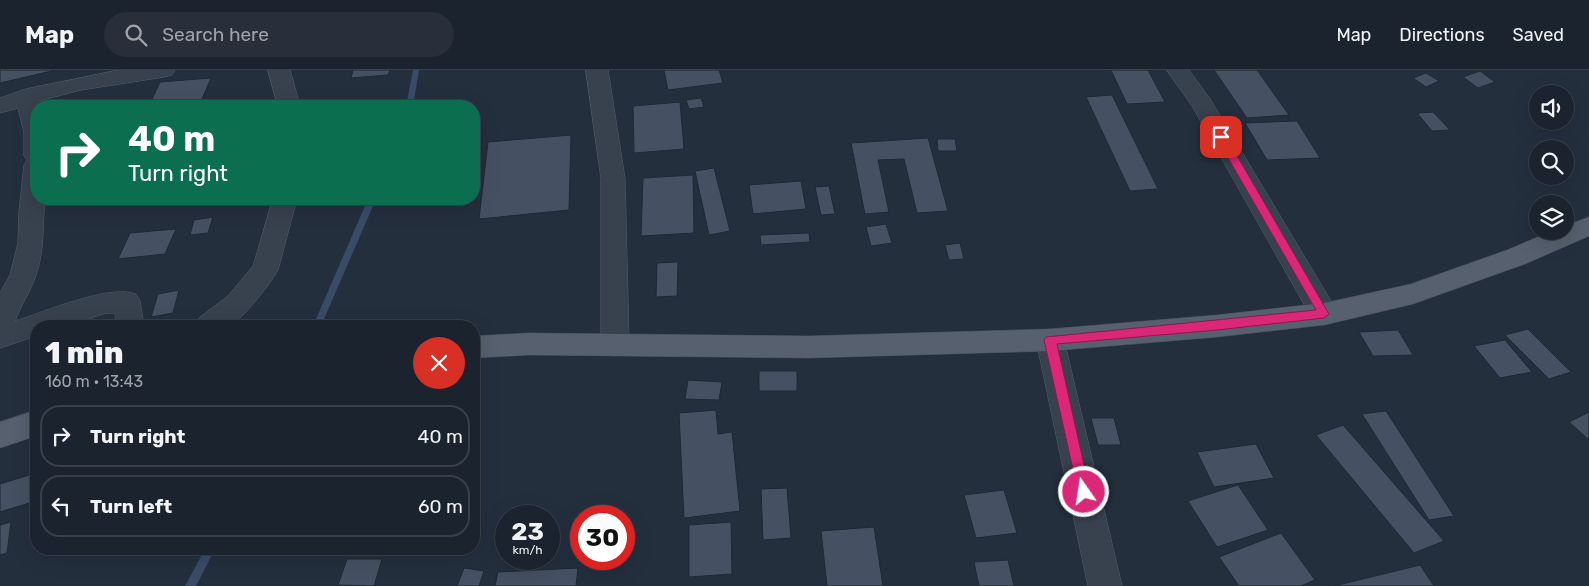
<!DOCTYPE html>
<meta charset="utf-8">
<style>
:root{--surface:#1b232e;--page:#282f3a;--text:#f1f3f6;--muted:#a0a4aa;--line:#39404a}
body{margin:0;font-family:Rubik,sans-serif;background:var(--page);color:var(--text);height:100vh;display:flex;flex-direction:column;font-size:19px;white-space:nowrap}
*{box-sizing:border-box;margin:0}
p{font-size:16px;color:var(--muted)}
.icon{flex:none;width:28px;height:28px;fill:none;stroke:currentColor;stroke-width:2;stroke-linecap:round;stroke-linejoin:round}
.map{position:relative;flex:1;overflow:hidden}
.side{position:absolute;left:30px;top:250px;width:450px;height:235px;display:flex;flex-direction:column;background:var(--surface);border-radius:20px;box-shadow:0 5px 20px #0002,0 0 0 1px var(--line)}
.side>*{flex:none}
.banner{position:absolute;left:30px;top:30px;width:450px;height:105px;border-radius:20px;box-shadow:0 5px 20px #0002,0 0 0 1px var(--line);background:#0b6e4f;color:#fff;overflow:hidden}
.buttons{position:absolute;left:1529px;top:15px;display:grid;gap:10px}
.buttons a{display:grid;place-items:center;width:45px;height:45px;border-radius:50%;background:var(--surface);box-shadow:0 5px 20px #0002,0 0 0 1px var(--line);font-size:25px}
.speed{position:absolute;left:495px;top:435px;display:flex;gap:10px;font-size:25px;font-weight:700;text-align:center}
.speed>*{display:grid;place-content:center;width:65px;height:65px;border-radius:50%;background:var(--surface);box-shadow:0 5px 20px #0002,0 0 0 1px var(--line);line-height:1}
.speed small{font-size:12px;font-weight:400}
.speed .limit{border:8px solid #d22;background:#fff;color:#111}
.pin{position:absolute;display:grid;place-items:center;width:42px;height:42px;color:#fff;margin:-21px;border-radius:10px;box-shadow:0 2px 8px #0006}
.me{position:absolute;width:55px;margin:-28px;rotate:347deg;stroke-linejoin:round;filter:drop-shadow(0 0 4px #0008)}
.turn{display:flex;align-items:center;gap:18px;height:105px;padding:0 15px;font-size:22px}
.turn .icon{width:65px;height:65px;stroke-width:2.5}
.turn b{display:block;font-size:35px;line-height:42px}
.round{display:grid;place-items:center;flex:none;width:52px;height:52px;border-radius:26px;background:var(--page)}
.head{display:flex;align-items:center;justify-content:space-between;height:85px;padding:0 15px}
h1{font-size:30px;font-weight:800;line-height:38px}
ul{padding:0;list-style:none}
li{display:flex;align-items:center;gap:15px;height:62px;margin:0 10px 8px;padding:0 5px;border:2px solid var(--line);border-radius:20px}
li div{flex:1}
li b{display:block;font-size:19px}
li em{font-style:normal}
header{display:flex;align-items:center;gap:30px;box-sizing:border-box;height:70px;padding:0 25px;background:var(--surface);border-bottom:1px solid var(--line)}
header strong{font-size:24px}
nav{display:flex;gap:28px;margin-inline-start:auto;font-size:18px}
.search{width:350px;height:45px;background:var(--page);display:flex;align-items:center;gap:12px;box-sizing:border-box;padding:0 18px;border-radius:28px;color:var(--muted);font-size:19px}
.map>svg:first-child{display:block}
</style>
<header>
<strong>Map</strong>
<div class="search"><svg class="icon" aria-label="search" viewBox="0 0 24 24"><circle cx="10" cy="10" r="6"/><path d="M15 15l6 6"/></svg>Search here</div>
<nav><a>Map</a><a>Directions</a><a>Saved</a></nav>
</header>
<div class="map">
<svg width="1589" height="516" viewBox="0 0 1589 516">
<rect width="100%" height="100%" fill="#242f3e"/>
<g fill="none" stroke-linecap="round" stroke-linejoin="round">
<path fill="#394c67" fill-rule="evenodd" d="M413,0h6l-6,36h-7z
M368,129h8l-55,127h-8z
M205,479h10l-19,37h-11z"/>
</g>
<path fill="#455162" stroke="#1f2835" d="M0,0h56l-56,13z
M353,0h37l-2,5 -37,3z
M664,0h55l4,13 -55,7z
M1111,0h37l17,32 -38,2z
M1214,0h43l32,45 -42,3z
M1480,1l15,11 -17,6 -15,-11z
M1426,3l13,8 -13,6 -13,-9z
M211,8l-12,28h-50l11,-24z
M1112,25l46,94 -28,2 -44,-94z
M701,28l3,9 -15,2 -3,-9z
M680,32l4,47 -50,4 -1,-47z
M1433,42l17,18 -18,1 -15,-18z
M1297,51l23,37 -53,2 -22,-37z
M571,65l-2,75 -90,9 9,-77z
M928,68l20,73 -31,2 -13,-54 -26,1 11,52 -24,2 -14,-71z
M937,69h18l2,12h-19z
M714,98l16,63 -21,4 -14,-64z
M693,105l1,58 -53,3 2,-58z
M801,111l5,28 -53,5 -4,-29z
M829,116l6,28 -14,1 -6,-28z
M213,147l-5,16 -18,2 4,-15z
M886,154l6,19 -21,3 -5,-19z
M176,159l-11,25 -47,5 12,-26z
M809,163l1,9 -49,3 -1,-10z
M960,173l4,16 -15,1 -4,-15z
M678,192l-1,34 -21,1 1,-34z
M179,220l-6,23 -22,4 7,-23z
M1528,259l43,43 -22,7 -44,-44z
M1398,260l15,25 -40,1 -14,-24z
M1505,270l27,32 -32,6 -26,-32z
M759,301h38v20h-38z
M688,310l34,2 -3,18 -34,-1z
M716,340l2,24 14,-2 8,79 -56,7 -5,-105z
M1386,341l68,105 -25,4 -67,-106z
M1589,342v28l-20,-18z
M1091,348h23l7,27h-23z
M1343,355l101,116 -30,12 -98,-118z
M1256,374l18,34 -60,9 -17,-35z
M36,403v28l-36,11v-28z
M1238,415l30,45 -51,17 -29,-46z
M787,418l4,50 -28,2 -2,-51z
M1004,420l13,43 -41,5 -12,-43z
M11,452l-4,31 -7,2v-30z
M731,452l1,52 -43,3v-52z
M874,457l9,59h-56l-6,-55z
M1281,463l34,47 -14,6h-62l-20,-29z
M347,489h35l-8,27 -36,-1z
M1008,490l6,26h-35l-5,-24z
M1420,495l14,21h-100z
M464,498l20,3 -5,15h-22z
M578,498l-2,18h-81l3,-14z"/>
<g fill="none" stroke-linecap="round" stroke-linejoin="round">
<g stroke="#565f6c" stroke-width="1">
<path id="street" d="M119,0h56l-3,5 -8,2 -83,13 -43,11 2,5h-4v93h9c-3,26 0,51 -9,76 -5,16 -15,30 -21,46 30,-9 93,-37 121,-27l4,7 4,25h-28l-1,-13h-9l-39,13h-31v10l-36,12v-55l10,-18 8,-32 1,-31 5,-47 3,-5 -3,-4v-23l-6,-25 -18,5v-15l26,-9z
M268,0h22l10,36h-22z
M586,0h22l17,109 4,166 -4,8 -10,3 -10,-3 -4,-8v-166z
M1167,0h22l21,29 124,207 4,8 -4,8 -10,3 -10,-3 -122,-216z
M273,129h24l-19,71c-7,13 -37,52 -50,56 -9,3 -23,0 -33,0l4,-8 29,-22 25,-30z
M1050,259l10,3 4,8 58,246h-34l-52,-246 4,-8z"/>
</g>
<g stroke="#414a57" stroke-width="1">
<path id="primary" d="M1589,147v19l-64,28 -112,40 -89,21 -107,12 -167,14 -241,7 -280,-3 -55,3v-22l55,-3 280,3 241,-7 167,-14 107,-12 87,-19 96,-34 45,-19h13v-5z
M36,340v26l-36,12v-26z"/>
</g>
<use href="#street" fill="#38414e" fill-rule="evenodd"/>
<use href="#primary" fill="#56606e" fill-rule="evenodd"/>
</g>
<path fill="#db2777" stroke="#8e194d" d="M1221,63l5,4 103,177 -5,4 -107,12 -160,14 33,148 -1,4 -5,1 -5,-1 -35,-156 2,-3 270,-27 -100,-173z"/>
</svg>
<div class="buttons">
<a><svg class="icon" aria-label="sound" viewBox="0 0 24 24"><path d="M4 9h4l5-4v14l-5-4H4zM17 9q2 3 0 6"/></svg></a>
<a><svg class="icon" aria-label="search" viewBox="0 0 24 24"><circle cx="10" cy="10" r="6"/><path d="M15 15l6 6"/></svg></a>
<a><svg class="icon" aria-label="layers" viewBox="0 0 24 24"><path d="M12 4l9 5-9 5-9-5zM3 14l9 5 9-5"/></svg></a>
</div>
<div class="speed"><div>23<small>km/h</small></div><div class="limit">30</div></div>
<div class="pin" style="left:1221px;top:67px;background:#d93025"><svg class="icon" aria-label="arrive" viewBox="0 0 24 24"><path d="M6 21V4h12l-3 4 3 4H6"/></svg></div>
<svg class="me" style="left:1084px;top:422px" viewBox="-20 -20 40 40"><circle r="17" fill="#db2777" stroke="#fff" stroke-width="3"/><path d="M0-11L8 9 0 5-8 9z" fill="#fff"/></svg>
<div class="banner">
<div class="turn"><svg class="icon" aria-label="right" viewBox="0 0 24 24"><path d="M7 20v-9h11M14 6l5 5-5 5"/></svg><div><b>40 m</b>Turn right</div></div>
</div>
<section class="side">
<div class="head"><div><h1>1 min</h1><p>160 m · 13:43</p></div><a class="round" style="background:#d93025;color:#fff"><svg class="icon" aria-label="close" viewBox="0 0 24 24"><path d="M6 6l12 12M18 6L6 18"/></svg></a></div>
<ul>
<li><svg class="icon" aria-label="right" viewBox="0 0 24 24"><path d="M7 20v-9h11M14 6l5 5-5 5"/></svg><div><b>Turn right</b></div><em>40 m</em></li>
<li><svg class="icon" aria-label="left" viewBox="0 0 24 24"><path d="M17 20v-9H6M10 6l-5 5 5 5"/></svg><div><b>Turn left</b></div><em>60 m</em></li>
</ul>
</section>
</div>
